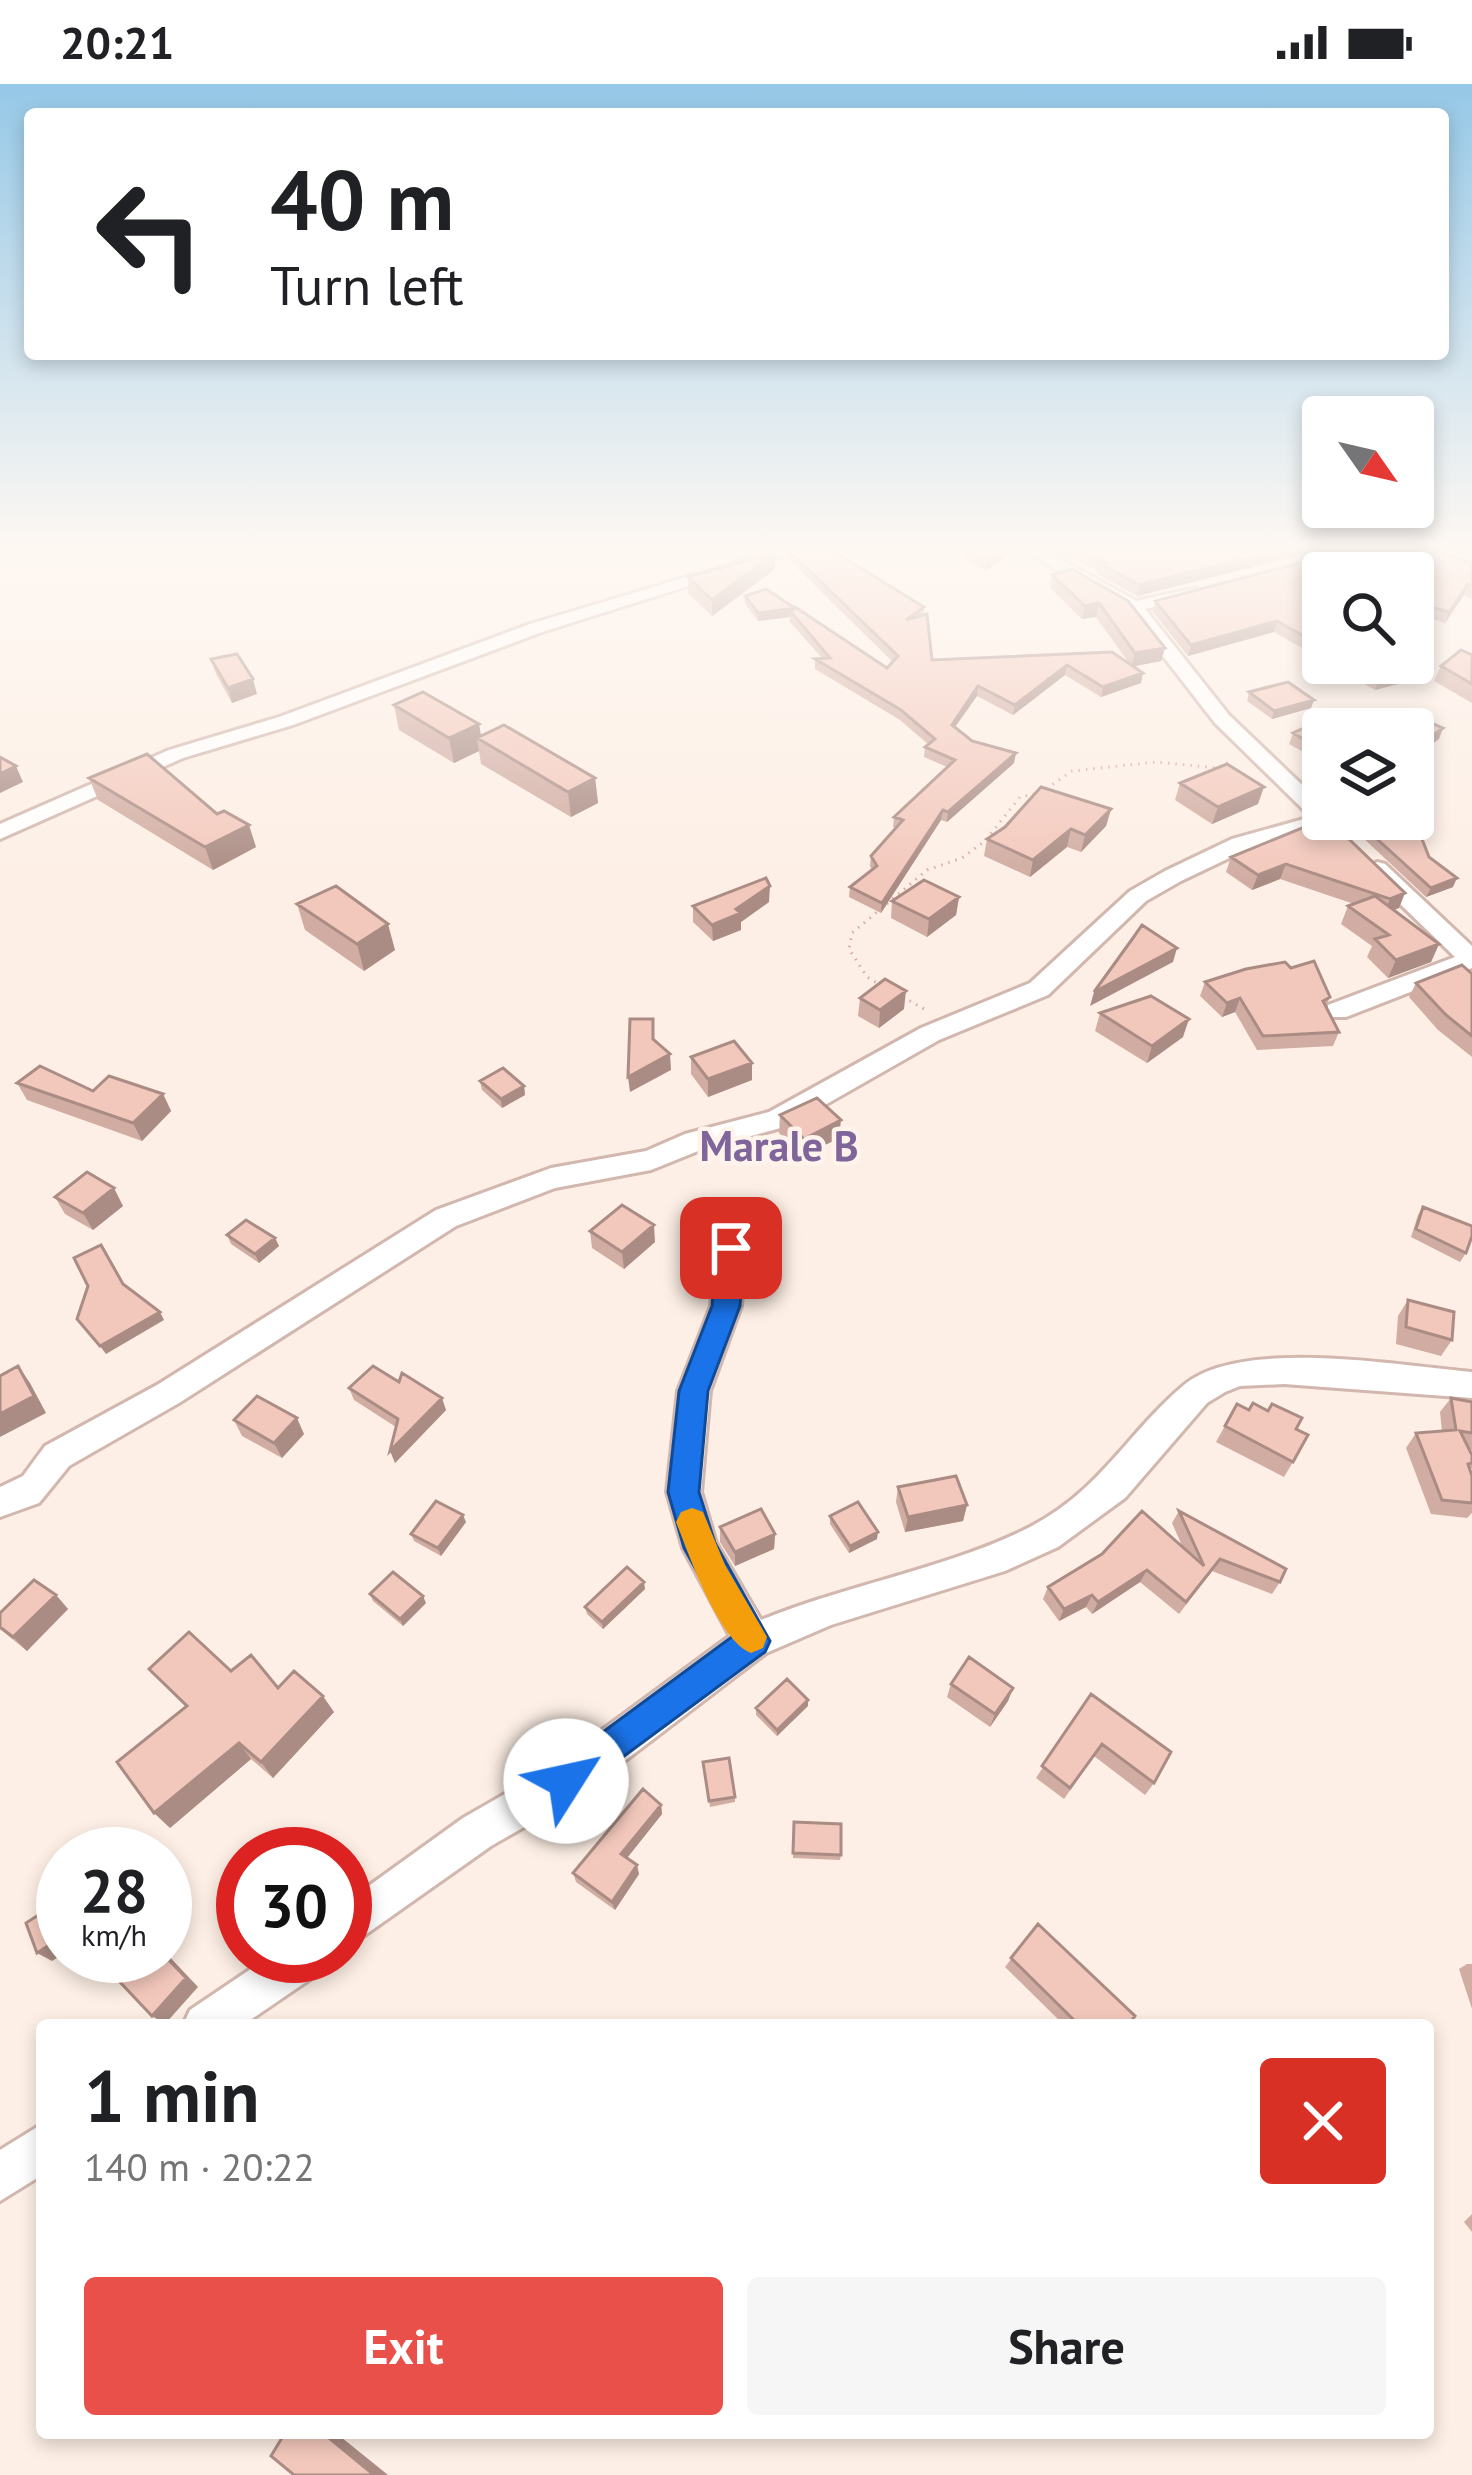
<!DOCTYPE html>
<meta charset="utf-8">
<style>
:root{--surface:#fff;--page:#f6f6f6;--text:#202124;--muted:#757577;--accent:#e85049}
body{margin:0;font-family:"PT Sans",sans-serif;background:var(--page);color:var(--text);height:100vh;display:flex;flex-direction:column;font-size:45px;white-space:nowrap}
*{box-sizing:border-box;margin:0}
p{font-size:39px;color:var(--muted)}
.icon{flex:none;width:66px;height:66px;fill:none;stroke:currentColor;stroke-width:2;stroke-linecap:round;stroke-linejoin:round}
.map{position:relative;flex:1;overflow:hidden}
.side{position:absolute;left:36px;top:1935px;width:1398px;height:420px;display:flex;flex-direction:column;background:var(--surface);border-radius:12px;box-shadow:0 6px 18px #0003}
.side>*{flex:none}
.hud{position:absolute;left:24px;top:24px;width:1425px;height:252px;border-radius:12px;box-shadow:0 6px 18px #0003;background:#fff;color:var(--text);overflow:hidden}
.needle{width:78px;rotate:124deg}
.tools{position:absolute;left:1302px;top:312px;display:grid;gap:24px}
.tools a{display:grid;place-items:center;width:132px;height:132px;border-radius:12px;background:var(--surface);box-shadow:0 6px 18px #0003;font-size:60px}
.speed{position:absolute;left:36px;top:1743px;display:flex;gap:24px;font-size:60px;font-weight:700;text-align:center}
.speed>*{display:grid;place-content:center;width:156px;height:156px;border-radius:50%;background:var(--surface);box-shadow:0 6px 18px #0003;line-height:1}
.speed small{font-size:30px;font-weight:400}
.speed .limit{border:18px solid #d22;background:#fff;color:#111}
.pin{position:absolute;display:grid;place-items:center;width:102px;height:102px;color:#fff;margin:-51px;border-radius:24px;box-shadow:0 6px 18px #0006}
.me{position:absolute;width:132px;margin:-66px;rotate:55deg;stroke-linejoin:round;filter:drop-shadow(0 0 9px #0008)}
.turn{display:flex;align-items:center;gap:42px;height:252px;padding:0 48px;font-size:54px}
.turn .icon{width:156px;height:156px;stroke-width:2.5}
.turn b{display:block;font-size:84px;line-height:102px}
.round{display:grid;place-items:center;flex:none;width:126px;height:126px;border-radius:12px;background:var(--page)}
.overview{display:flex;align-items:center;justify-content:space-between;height:204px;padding:0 48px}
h1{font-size:72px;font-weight:700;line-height:90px}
.action{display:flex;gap:24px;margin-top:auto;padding:24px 48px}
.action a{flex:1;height:138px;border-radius:12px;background:var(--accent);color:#fff;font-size:48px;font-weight:700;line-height:138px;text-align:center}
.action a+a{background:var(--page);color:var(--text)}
.status{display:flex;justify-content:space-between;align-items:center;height:84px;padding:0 60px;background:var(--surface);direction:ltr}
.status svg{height:33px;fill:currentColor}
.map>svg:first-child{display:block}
</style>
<div class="status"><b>20:21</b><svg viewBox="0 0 49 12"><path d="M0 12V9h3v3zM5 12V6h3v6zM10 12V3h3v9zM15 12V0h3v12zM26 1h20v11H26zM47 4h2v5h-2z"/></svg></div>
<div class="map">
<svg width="1472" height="2391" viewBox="0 0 1472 2391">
<rect width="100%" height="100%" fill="#fdefe5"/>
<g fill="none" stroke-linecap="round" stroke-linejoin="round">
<g stroke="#d1b7ae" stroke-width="6">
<path id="minor" d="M784,464h25l-267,84 -249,93 -110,33 -183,81v-15l169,-74 110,-33 251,-93z
M1020,464h20l96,53 61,-13v8l-52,13 84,106 94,90v14h13l-2,6 -86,24 -67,32 -35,20 -98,94 -109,45 -151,86 -85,23 -52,21 -96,18 -99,38 -277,177 -110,63 -30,37 -39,14v-30l23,-11 22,-30 112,-61 279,-175 115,-42 95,-17 39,-17 84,-22 152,-84 109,-45 100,-92 35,-20 67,-32 79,-22 -96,-94 -87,-112z
M1377,778l8,2 87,82v22l-126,49h-18v-12l127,-48 -86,-83 -3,-5z
M731,1153l15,11 -5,58 -31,85 -9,101 15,51 45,77c85,-35 191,-53 269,-93 71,-37 98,-95 154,-142 57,-48 215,-19 288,-13v26l-188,-14 -44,2 -15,6 -18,11 -82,95 -67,49 -53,24 -174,54 -65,28 -186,142 -89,51 -146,103v-46l118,-85 89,-51 178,-131 -47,-88 -16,-56 11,-101 33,-85 5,-58z
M270,1872h58l-6,15 -79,54h-60l7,-15z
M42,2040v51l-42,26v-51z"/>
</g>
<path stroke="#d8ab9f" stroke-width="3" stroke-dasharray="1.5 6" stroke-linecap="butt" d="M882,902l-15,-9 -18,-28 3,-16 75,-63 35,-12 23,-17 35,-44 20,-4 32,-22 84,-9 62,6 15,-8
M903,913l21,12"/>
<use href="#minor" fill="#fff" fill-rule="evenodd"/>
</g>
<path fill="#d1aca2" d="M966,464h51l-31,23 -21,-13z
M1044,464h285l-192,48 -40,-22v-4z
M1356,464h75l35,14 6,-2v39l-8,-4 -19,28 -32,-9v-41h-90v87l-49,-28 -86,24 -35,-44 2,-11z
M788,466l136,57 -1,8 9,45 197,3 -33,-46 -14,2 -32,-31 2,-13 113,73 -4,13 -28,5 8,17 -40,14 -36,-22 -52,40 -36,-19 -22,31 17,14 42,22 -67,59 -6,-2 -60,93 -32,-16 1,-10 22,-17 -2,-4 1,-10 25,-28 -3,-1 1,-10 53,-50 -23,-10 1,-10 3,-3 -28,-24 -85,-51v-10l7,-1 -32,-36v-5l-32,4 -13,-17v-8l21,-7 121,79 6,-6 -105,-103z
M775,485l-63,47 -24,-23v-16z
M1472,571v48l-38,-22 7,-15z
M211,575l46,35 -25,9 -16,-29z
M1327,579h86l8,4 -4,12 -42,11z
M1249,608l65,8 -3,8 -39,11 -25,-18z
M394,621l201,73 3,25 -27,14 -90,-53 -2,-13 -25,12 -55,-33z
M1323,645v41l-16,-16 -18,-10 4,-11z
M89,694l167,69 -43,23 -115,-70z
M1180,699l78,21 -46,20 -37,-24z
M1111,725l-5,17 -25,26 -14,-5 -37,30 -46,-21 3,-17 18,-12z
M1324,735l75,89 -5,2 45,34 -8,18 -43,16 -21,-21 5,-11 -31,-22 7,-18 6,-2 -74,-25 -28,11 -26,-18 5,-15z
M1343,735h70l16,38 24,30 -27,10z
M959,813l-3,18 -29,22 -36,-19 1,-17z
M769,818l-28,20v8l-28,11 -20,-19v-16z
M297,820l98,46 -31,21 -59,-41z
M1291,884l39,29 -4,9 13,26 -6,14 -76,4 -22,-38 -13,5 -22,-21 5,-14z
M1472,890v83l-34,-27 -29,-33 7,-14z
M860,914l44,11 -25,19 -21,-12z
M1100,929l83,24 -36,26 -52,-32z
M691,973l61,6v17l-44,17 -17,-23z
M480,997l44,5 1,9 -23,13 -20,-18z
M17,999l76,8 70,3 8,17 -29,30 -115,-41z
M780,1031l59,23 -36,18 -24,-23z
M55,1113l68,9 -30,24 -28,-16z
M1423,1123l43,46 -6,9 -49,-25 7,-22z
M590,1147l65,11 -31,27 -32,-21z
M227,1151l48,3 4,8 -20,17 -28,-19z
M1408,1216l44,40 -11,16 -45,-12 2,-28z
M349,1304l97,22 -51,53 1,-36 -42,-27z
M1451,1314l21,4v48l-3,-1 3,6v13l-2,2 2,6v37l-5,5 -36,-4 -25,-66 10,-15 26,-2 -2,-19z
M1237,1320l12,6 19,1 28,18 -3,33 -9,15 -68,-35z
M234,1336l70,14 -22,24 -40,-22z
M898,1403l69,18 -4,16 -58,11 -9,-30z
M1179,1427l101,71 -8,12 -60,-23 -33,43 -39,-32 -48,32 -6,-7 -27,14 -16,-22 5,-12 135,-39 -11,-25z
M830,1432l47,23 -28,14 -19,-29z
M466,1438l-25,34 -27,-15 -3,-7z
M720,1443l55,7 -1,15 -39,17 -15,-24z
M645,1505l-42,40 -16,-15 -2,-7z
M370,1510l56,9 -23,23 -30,-25z
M56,1511l12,14 -41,42 -27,-22v-16z
M149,1585l82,2 47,17 56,24 -61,66 -22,-19 -81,69 16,-121z
M951,1600l62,4 -5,13 -18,26 -43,-30z
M1091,1610l63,89 -9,12 -51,-39 -30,43 -28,-21z
M808,1622l-31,30 -21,-21v-7z
M703,1678l32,35v5l-25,5z
M661,1721l1,9 -35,44 12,16 -24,36 -39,-28 -3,-9z
M794,1738l47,33 -1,5 -47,-2z
M1038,1840l90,101h-64l-59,-58z
M1467,1880h5v45l-13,-40z
M1472,2130v18l-8,-10z"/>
<path fill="#aa8c84" d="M1004,464h13l-31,23 1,-11z
M1290,464h39l-192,48 2,-11z
M775,469v16l-63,47v-16z
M1468,500l-4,11 -19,28 4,-11z
M1099,519l-3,14 -14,2 3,-13z
M795,524l-4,4 -1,5 -32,4v-8z
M1277,537l-3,11 -86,24 3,-11z
M1165,564l-4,13 -30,6 4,-14z
M1067,581l-2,10 -52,40 2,-10z
M1421,583l-4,12 -42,11 4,-11z
M1143,589l-2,10 -40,14 2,-10z
M253,595l4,15 -25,9 -4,-15z
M978,602l-1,10 -27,38 2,-9z
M1314,616l-3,8 -39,11 2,-8z
M479,640l3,17 -5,-3 2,13 -25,12 -5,-25z
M1443,644l-4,11 -26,19v-8z
M1016,669l-2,10 -67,59 1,-10z
M16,682l7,16 -23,11v-19z
M595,694l3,25 -27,14 -3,-25z
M1264,703l-6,17 -46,20 6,-17z
M1111,725l-5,17 -25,26 4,-17z
M943,726l-2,10 -60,93 1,-10z
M249,741l7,22 -43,23 -8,-23z
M1071,745l-4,18 -37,30 3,-17z
M1286,780l-6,15 -28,11 6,-15z
M1457,794l-4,9 -27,10 5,-9z
M770,802l-1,16 -28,20v8l-28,11 -1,-16z
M1405,809l-6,15 -16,6 7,-15z
M959,813l-3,18 -29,22 2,-18z
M388,840l7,26 -31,21 -7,-27z
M1439,860l-8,18 -43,16 8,-18z
M1177,864l-4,14 -83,44 4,-14z
M906,907l-2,18 -25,19 1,-18z
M1240,914l-5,14 -13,5 5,-14z
M1189,935l-6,18 -36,26 5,-17z
M670,970l1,16 -41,22 -2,-15z
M752,979v17l-44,17v-18z
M524,1002l1,9 -23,13 -1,-9z
M163,1010l8,17 -29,30 -9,-18z
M841,1036l-2,18 -36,18 1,-17z
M114,1104l9,18 -30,24 -10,-17z
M654,1141l1,17 -31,27 -2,-17z
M275,1154l4,8 -20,17 -4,-9z
M160,1228l4,8 -58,34 -6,-8z
M18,1282l12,17 16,30 -46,24v-23z
M442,1314l4,12 -51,53 -5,-12z
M297,1334l7,16 -22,24 -8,-15z
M967,1421l-4,16 -58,11 3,-15z
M463,1431l3,7 -25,34 -3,-8z
M878,1448l-1,7 -28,14 1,-7z
M775,1450l-1,15 -39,17v-14z
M1147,1486l-7,12 -48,32 6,-12z
M644,1498l1,7 -42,40 -1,-7z
M56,1511l12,14 -41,42 -14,-14z
M1092,1511l-6,12 -27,14 5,-12z
M423,1512l3,7 -23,23 -3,-7z
M1013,1604l-5,13 -18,26 5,-13z
M323,1612l11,16 -61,66 -12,-16z
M808,1616v6l-31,30v-6z
M239,1659l12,16 -81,69 -16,-15z
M661,1721l1,9 -39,49 -2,-9z
M637,1781l2,9 -24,36 -3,-8z
M63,1852v18l-11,7 -15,-8z
M165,1868l33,35 -33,37 -13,-8z
M323,2349h13l52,42h-14z"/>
<path fill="#f3c8bc" stroke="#aa8c84" stroke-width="3" d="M793,464h35l96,59 -18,13 21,-6 5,46 180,-8 31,21 -40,14 -36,-22 -52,40 -37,-19 -26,39 20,16 44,12 -68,59 -5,-2 -61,93 -32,-16 27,-21 -6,-10 32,-36 -9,-3 61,-57 -30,-13 10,-8 -34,-29 -86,-51 15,-1 -39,-46 4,-5 92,61 11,-12 -110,-106z
M967,464h37l-17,12z
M1072,464h218l-151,37 -40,-22 6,-1z
M1356,464h75l35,14 6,-2v26l-4,-2 -19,28 -36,-10v-29h-90v74l-46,-26 -86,24 -36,-44z
M775,469l-63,47 -24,-23z
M1072,485l56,32 37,47 -30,5 -36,-50 -14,3 -33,-31z
M766,505l29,19 -37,5 -13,-17z
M1461,566l11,5v29l-31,-18z
M237,570l16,25 -25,9 -17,-29z
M1413,574l8,9 -42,12 -28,-16h62z
M1288,598l26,18 -40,11 -25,-19z
M423,608l56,32 -30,14 -55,-33z
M1408,629l35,15 -30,22v-21h-24z
M1320,637l13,8h-10v26l-13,-12 -17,-10z
M504,641l91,53 -27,14 -91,-54z
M147,670l70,60 7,-3 25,14 -44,22 -116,-69z
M0,673l16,9 -16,8z
M1227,680l37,23 -46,20 -38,-24z
M1041,703l70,22 -26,26 -14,-6 -38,31 -46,-21 18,-12z
M1413,732l16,41 28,21 -26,10 -76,-69h58z
M1324,735h4l77,74 -15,6 -104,-35 -28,11 -27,-18z
M766,794l4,8 -34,23 5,4 -29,12 -19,-19z
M924,796l35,17 -30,22 -37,-18z
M336,802l52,38 -31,20 -60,-40z
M1375,812l64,48 -43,16 -21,-21 14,-4 -41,-29z
M1142,841l35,23 -83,44 39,-54z
M1314,877l16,36 -7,4 16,31 -76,4 -23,-38 -13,5 -22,-21 41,-13 39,-7 6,6z
M1462,881l10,9v62l-26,-21 -30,-32z
M885,895l21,12 -26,19 -20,-12z
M1151,912l38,23 -37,27 -52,-33z
M630,935h23v20l17,15 -42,23z
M734,957l18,22 -44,16 -17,-22z
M40,982l53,25 16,-15 54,18 -30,29 -116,-40z
M503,984l21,18 -23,13 -21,-18z
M817,1014l24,22 -37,19 -24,-24z
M87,1088l27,16 -31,25 -28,-16z
M622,1121l32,20 -32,27 -32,-21z
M1423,1123l49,19v10l-6,17 -50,-24z
M246,1136l29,18 -20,16 -28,-19z
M101,1161l22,39 37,28 -60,34 -23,-27 11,-33 -14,-28z
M1408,1216l46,12 -2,28 -46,-13z
M18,1282l16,30 -34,18v-38z
M373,1282l26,16 3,-9 40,25 -52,53 8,-32 -49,-31z
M257,1312l40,22 -23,25 -40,-23z
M1451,1314l21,4v31l-12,-2 12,24v8l-4,1 4,12v27l-30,-3 -26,-67 40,-3z
M1253,1319l15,8 4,-7 30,14 -6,11 12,6 -15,27 -68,-36 12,-22 12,6z
M956,1392l11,29 -59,12 -10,-30z
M436,1417l27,14 -25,33 -27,-14z
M858,1418l20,30 -28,14 -20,-30z
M761,1425l14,25 -40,18 -15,-25z
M1142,1427l62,55 -25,-55 107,58 -6,13 -60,-23 -34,43 -39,-32 -49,32 -6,-7 -28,14 -16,-22 54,-33z
M627,1483l17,15 -42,40 -17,-15z
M393,1488l30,24 -23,23 -30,-25z
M34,1496l22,15 -43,42 -13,-10v-14z
M189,1548l42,39 20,-16 27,33 16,-17 29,25 -62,66 -22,-19 -85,70 -37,-51 70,-56 -38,-37z
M969,1573l44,31 -18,26 -44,-30z
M787,1595l21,21 -31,30 -21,-22z
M1091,1610l80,58 -17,31 -52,-39 -32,44 -28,-22z
M729,1674l6,39 -26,4 -6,-39z
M643,1705l18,16 -40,49 16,11 -25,37 -39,-29z
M794,1738l47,2v31l-48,-2z
M63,1815v37l-26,17 -11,-30z
M1038,1840l97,92 -7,9h-49l-68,-67z
M117,1872h48l21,22 -34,38 -34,-36 6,-6z
M285,2349h38l51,42h-80l-23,-19z"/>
<linearGradient id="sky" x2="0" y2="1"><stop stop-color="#95c8e7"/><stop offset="0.58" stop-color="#fef8f3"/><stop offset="1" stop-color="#fef8f3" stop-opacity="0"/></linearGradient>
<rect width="1472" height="799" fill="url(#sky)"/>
<path fill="#1a73e8" stroke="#114b97" stroke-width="3" d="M731,1153l13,11 -4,58 -32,85 -9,101 16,51 55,98 -5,11 -199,147 -12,-6 -5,-12 5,-13 179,-132 -49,-88 -16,-56 11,-101 33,-85 5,-58z"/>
<path fill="#f59e0b" d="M692,1424l11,4 22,53 42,72 -4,11 -12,5c-33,-13 -62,-99 -75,-131l5,-10z"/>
<g text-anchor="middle" stroke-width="9" stroke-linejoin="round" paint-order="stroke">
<g font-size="42" font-weight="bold" fill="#7f659a" stroke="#fff4ec">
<text x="779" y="1077">Marale B</text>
</g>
</g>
</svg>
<div class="tools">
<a><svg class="needle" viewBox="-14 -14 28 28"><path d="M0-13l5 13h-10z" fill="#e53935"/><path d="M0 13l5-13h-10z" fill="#757577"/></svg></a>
<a><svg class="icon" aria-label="search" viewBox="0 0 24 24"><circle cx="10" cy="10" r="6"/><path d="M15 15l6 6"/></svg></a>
<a><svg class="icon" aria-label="layers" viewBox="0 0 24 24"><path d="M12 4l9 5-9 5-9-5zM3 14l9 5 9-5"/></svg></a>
</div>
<div class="speed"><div>28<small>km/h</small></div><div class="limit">30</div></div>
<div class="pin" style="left:731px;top:1164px;background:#d93025"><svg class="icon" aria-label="arrive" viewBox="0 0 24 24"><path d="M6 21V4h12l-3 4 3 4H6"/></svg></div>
<svg class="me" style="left:566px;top:1697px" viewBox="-20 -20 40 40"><circle r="19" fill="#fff"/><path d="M0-13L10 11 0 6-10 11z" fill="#1a73e8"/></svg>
<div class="hud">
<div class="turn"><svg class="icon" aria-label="left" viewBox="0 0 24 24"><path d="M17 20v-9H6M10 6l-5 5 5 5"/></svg><div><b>40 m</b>Turn left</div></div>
</div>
<section class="side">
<div class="overview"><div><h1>1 min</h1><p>140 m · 20:22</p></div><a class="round" style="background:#d93025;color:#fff"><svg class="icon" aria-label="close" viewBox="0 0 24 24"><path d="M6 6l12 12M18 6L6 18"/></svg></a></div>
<div class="action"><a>Exit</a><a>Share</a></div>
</section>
</div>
